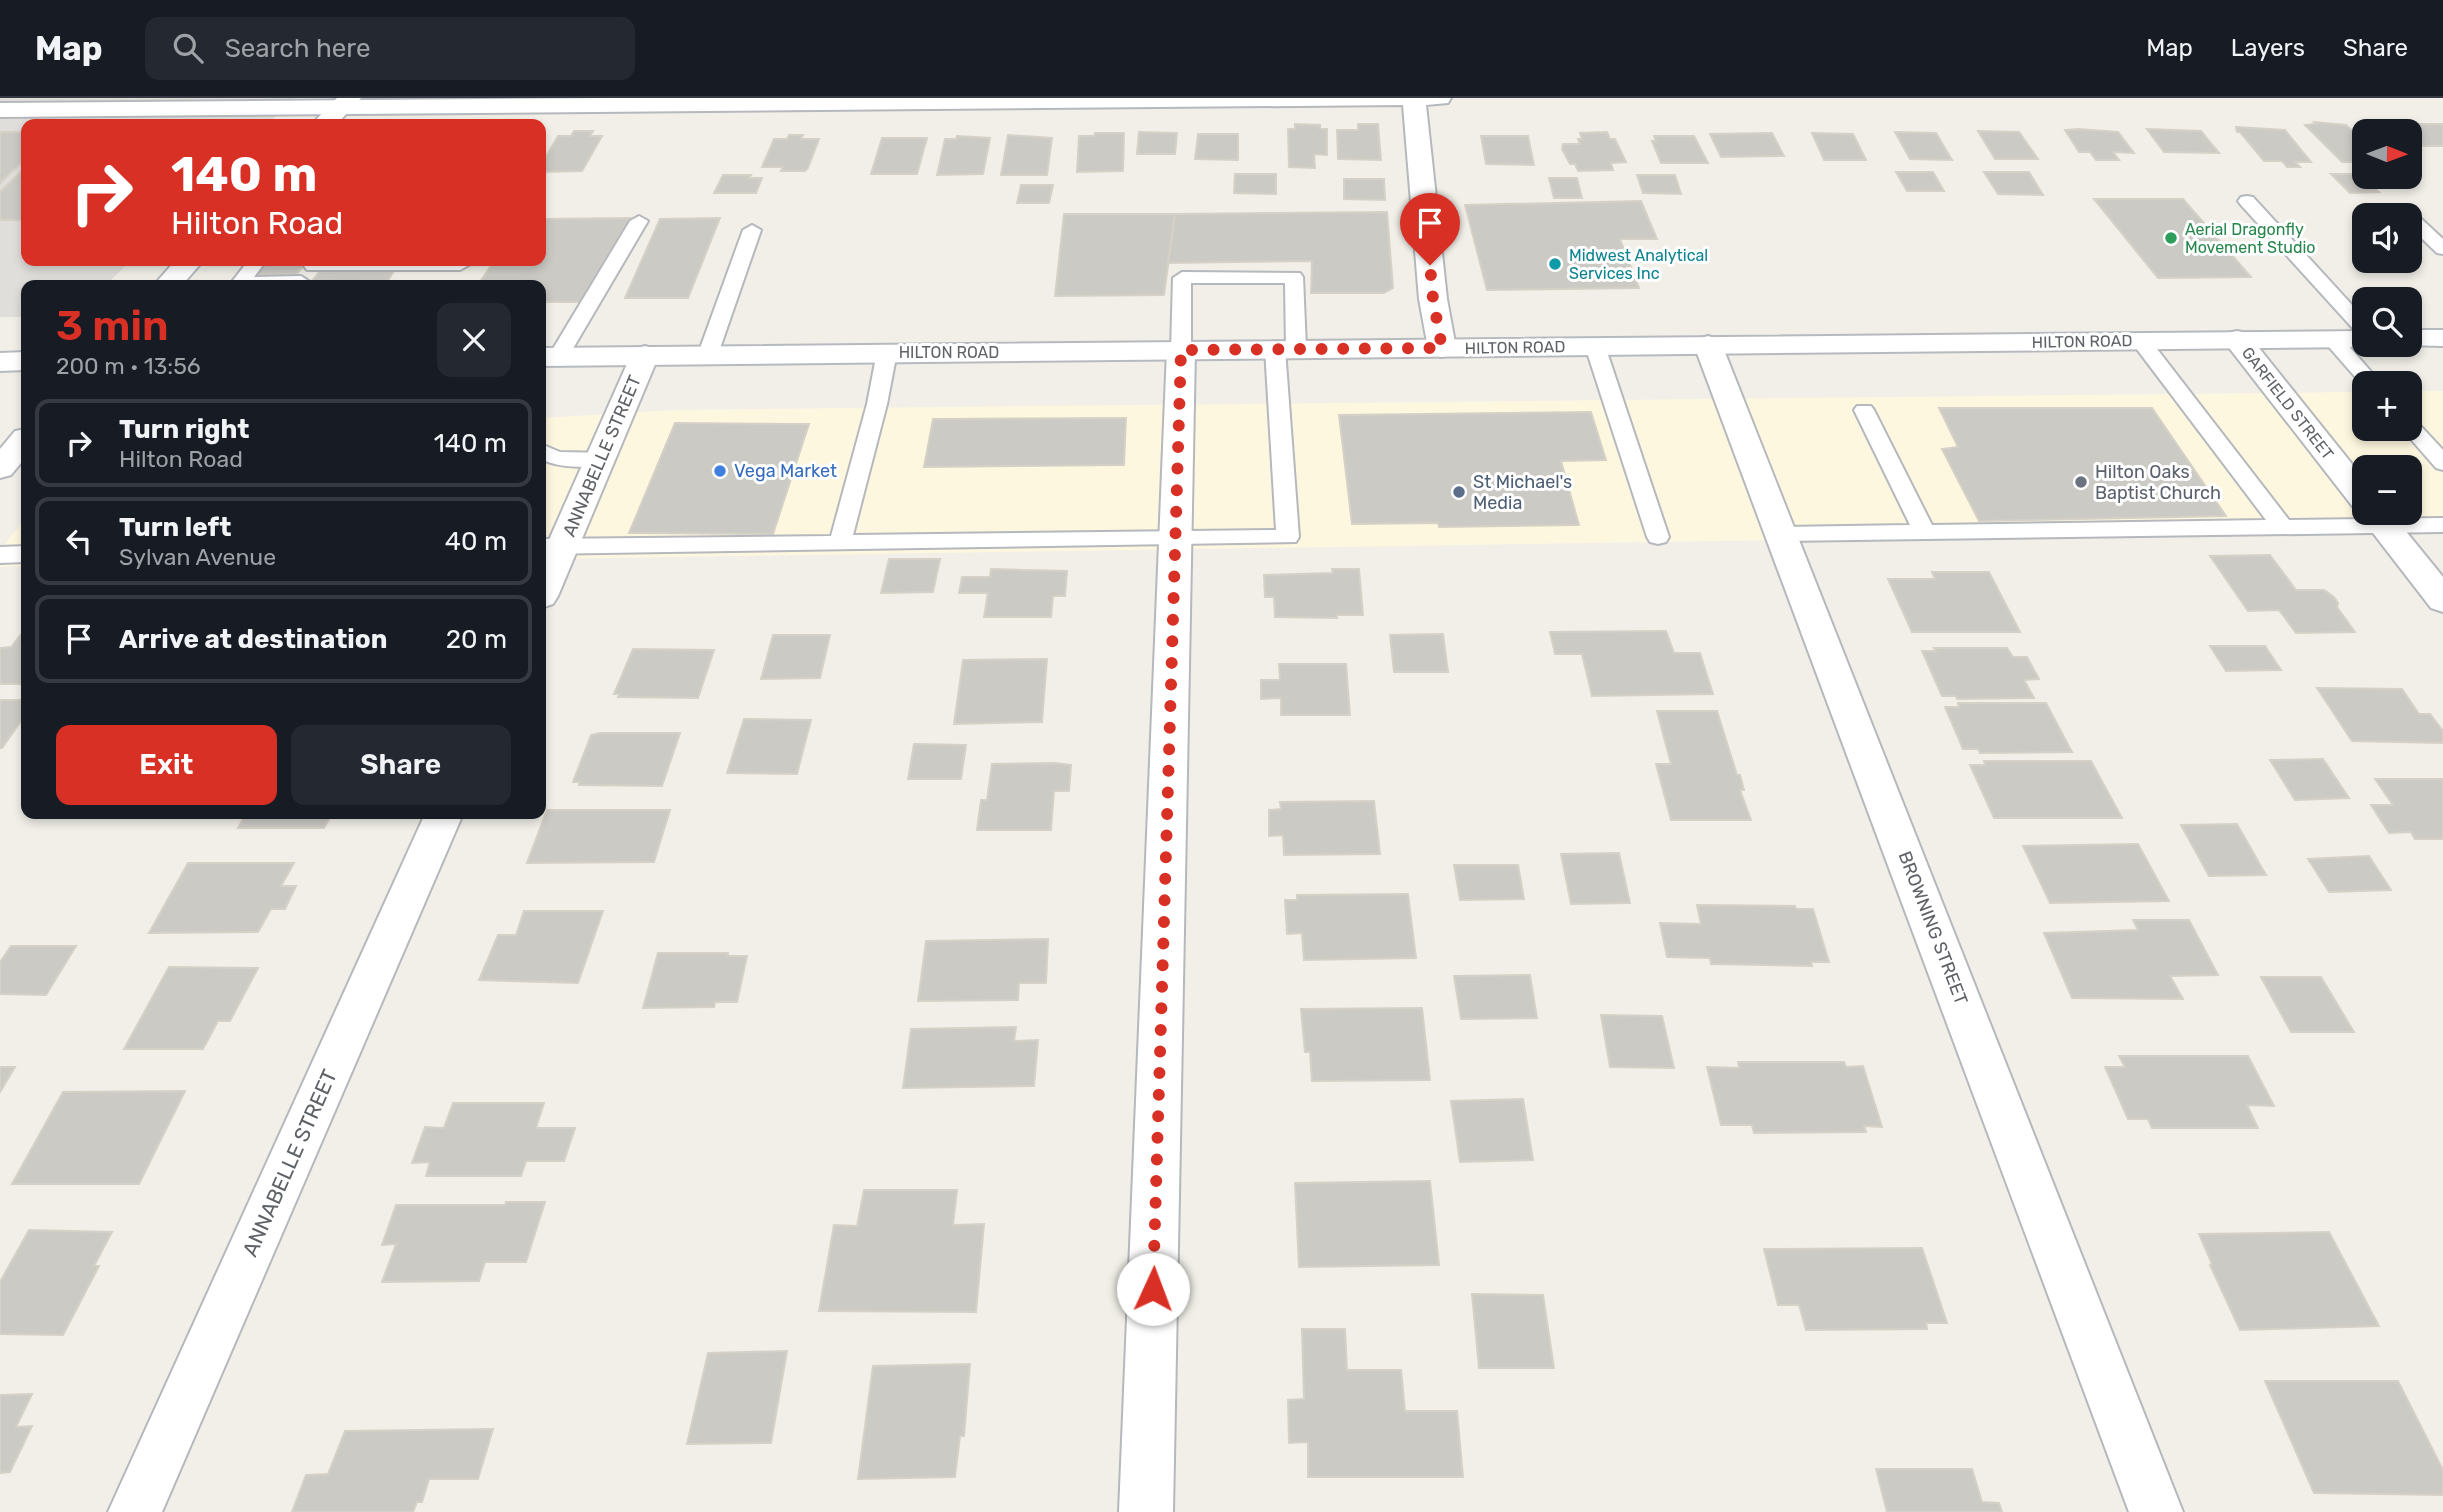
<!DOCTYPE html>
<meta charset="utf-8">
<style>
:root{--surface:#171b24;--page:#242831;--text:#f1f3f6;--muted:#9ea1a6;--line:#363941;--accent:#d93025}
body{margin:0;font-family:Rubik,sans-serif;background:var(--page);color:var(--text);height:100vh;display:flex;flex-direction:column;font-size:26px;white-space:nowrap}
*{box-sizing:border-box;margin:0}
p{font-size:23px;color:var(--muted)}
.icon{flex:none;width:38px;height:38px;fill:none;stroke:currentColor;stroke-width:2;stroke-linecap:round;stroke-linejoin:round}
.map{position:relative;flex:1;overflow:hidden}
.panel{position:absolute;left:21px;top:182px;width:525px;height:539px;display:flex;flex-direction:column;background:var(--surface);border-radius:14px;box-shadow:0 4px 10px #0003}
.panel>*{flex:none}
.top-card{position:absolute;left:21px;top:21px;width:525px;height:147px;border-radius:14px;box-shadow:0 4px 10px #0003;background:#d93025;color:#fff;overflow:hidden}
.needle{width:46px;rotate:91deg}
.controls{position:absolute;left:2352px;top:21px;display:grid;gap:14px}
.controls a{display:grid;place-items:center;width:70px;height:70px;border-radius:14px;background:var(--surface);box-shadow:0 4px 10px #0003;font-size:35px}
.pin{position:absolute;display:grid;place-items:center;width:60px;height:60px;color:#fff;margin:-72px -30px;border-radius:50% 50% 50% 0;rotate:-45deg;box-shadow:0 0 7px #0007}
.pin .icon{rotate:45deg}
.me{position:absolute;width:77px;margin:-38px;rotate:2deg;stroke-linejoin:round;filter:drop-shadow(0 0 5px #0008)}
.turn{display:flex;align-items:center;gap:24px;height:147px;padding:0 35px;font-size:32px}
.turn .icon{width:91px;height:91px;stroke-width:2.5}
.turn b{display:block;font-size:49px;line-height:60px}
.round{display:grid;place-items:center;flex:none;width:74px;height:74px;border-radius:14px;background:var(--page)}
.headline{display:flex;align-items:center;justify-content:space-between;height:119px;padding:0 35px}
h1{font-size:42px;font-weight:600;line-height:52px;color:var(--accent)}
.action{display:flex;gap:14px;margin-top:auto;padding:14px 35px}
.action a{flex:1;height:80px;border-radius:14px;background:var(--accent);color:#fff;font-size:28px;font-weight:600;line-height:80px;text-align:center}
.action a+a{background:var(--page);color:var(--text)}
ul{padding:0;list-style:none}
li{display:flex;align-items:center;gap:21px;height:88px;margin:0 14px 10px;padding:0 21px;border:4px solid var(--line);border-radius:14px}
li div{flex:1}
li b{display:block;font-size:26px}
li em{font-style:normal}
header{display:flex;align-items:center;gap:42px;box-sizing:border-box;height:98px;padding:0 35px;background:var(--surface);border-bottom:2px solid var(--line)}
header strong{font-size:33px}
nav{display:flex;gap:38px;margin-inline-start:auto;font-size:24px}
.search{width:490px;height:63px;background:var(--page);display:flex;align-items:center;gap:18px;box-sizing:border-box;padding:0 24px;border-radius:14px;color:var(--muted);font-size:26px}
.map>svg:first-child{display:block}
</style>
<header>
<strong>Map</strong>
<div class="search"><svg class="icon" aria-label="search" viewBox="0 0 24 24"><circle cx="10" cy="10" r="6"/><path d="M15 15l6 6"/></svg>Search here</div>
<nav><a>Map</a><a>Layers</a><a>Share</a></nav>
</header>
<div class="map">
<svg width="2443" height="1414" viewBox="0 0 2443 1414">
<rect width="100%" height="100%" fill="#f1efe8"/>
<path fill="#fef7e0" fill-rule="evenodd" d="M2410,293h33v139l-1902,29v-141l134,-8 1689,-18v37h46zM2364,369h46v46h-46z
M26,420v48l-26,1v-17z"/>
<path fill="#e0deda" d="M0,0h294l-26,26h-242v137h104l-24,24h-80v32h-26z"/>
<path fill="#cccac5" stroke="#d6d1c6" stroke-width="2" d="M2314,24l32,3 18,17v13h-9l7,7h-20l-37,-37 11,-1z
M1295,26l25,1v4h7v26l-13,-1 1,14 -26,-1 -1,-38h7z
M1358,26h20l3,36 -43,-1 -1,-29h21z
M2392,26h51v22h-26l-7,-7v-8h-9z
M2236,29l49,3 26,32h-16l5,5h-13l-5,-6h-18l-24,-29h-3z
M2078,31l40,3 16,21 -21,-1 6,8h-23l-6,-8h-11l-14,-22z
M2147,31l54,2 18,22 -55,-1z
M574,33h19l-3,5h12l-20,35 -41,1v-7l17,-29h13z
M1978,33l41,1 19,27h-43z
M0,34h26v26l-26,25z
M1139,34l38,1 -2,21h-38z
M1607,34l3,7h5l11,23 -15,1 2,7 -35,1 -3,-7h-5l-8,-15 1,-5h17l-2,-5h4l-2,-6z
M1895,34l41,1 16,27 -42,-1z
M1095,35h29l-1,38 -46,1 2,-36h15z
M1772,35l12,23 -63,1 -11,-23z
M1812,35l41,1 13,26h-42z
M1198,36h40v26l-43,-1z
M789,37h14l-2,4h18l-11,29 -3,3h-24l2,-4h-21l12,-28h13z
M1008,37l44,3 -5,37h-46z
M957,38l33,2 -7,36 -46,1 8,-36h11z
M1481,38h47l6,29 -48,-1z
M1654,38h40l14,27h-47l-9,-22h4z
M882,40h45l-10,36h-46z
M26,69v53h-26v-28z
M1896,74h37l11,19h-37z
M1984,74h45l14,23 -45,-1z
M1235,76h41v20l-42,-1z
M2331,76h28l20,18 -29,1z
M723,77h28l-2,3h13l-6,15h-42z
M1637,77h38l6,19 -38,-1z
M1549,80h28l5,20h-28z
M1344,81h40l1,21 -41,-1z
M1021,87h32l-4,18h-32z
M2094,101h89l68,78 -93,1z
M1641,103l16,38h-37l19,49 -152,2 -22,-85z
M1387,114l6,76 -9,5h-73l1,-32 -144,2 7,-49z
M1064,116h111l-11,81 -109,1z
M630,120l-50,84h-39v-17h-63l16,-24h47v-42z
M720,120l-32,80h-63l35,-79z
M263,163h44l-10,13 -44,1z
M394,173l-9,14h-76l10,-13z
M1939,310h213l74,108 -247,5 -37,-72 16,-2z
M1591,314l15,48 -45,1 18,64 -140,2 -1,-4 -86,1 -13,-109z
M1126,320l-2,47 -200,2 9,-48z
M675,325l134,1 -36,110 -144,-1z
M2270,457l26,35h28l10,7 4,6 -1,4 18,25 -59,1 -17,-23 -31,1 -38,-55z
M889,461h51l-7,33 -52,1z
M991,471l76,2 -2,25h-12l-2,21h-67l4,-24h-29l3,-16h28z
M1332,471h27l4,46h-26v3l-62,-1 -1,-20h-9l-1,-22 69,-2z
M1932,474h57l31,60h-108l-24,-53h47z
M1666,533l8,22h26l13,41 -121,2 -10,-42h-27l-5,-22z
M23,534h3v52h-26v-36l11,-1z
M1443,536l5,38h-54l-4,-37z
M773,537h57l-10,43 -59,1z
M2210,548h55l16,24 -55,1z
M1934,550h73l6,9h14l12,22 -15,1 10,18 -77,1 -1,-3h-14l-20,-45h14z
M633,551l81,1 -16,48 -80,-1 1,-3h-5z
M1047,561l-5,63 -88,2 9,-64z
M1279,566h67l4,51h-69v-17l-20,1v-19h19z
M2317,590l85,1 17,25h11l13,17v12l-91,-2z
M0,602h26v14l-24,34h-2z
M1958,605h88l26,49 -92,1 -2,-4h-15l-18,-42h14z
M1657,613h60l20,64h3l4,15h-4l11,30h-80l-15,-56h15z
M744,621l67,1 -14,54 -70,-1z
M600,635h80l-18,53 -83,-1 1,-3h-7l18,-47z
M914,646l52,1 -5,34h-53z
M2323,661l26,39 -54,2 -25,-40z
M1984,663h107l31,57h-128l-24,-53h15z
M1055,665l16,2 -2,26h-15l-3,39h-74l4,-30h6l5,-36z
M2375,681h68v60h-28l-4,-7 -22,1 -18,-28h22z
M1374,703l6,53 -96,1 -1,-20 -14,1v-26l12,-1 -1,-7z
M547,712h123l-16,52 -127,1z
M246,716h86l-8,14h-86z
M2237,726l29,51 -57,1 -28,-51z
M2138,746l31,57 -119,2 -27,-57z
M1619,755l11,50 -59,1 -10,-50z
M2369,758l22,34 -62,2 -21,-33z
M188,765h106l-13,23h15l-11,23h-14l-13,23 -109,1z
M1454,767h64l6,34 -64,1z
M1408,796l8,64 -112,2 -2,-27 -15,1 -2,-34h12v-5z
M1697,807l98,1 1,3h17l16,53h-18l1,4 -101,-2 -1,-6 -43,-1 -7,-34 41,1z
M524,813h79l-25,72 -99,-3 19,-45h18z
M2133,822h56l29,55 -48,1 13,23 -111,-1 -28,-65 94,-3z
M1048,841l-2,44h-27l-1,17 -100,1 8,-60z
M11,848h65l-30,49 -46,-1v-32z
M658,855h70v3h19l-10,46h-22l-1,5 -71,1z
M169,869l89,1 -28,53h-12l-15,28h-79z
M1530,877l7,43 -76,1 -7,-43z
M2261,879h60l33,55h-63z
M1422,910l8,72 -118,1 -2,-29h-5l-4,-43z
M1601,917l61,1 12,52 -64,-1z
M1016,929l-2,14 24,-1 -4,46 -131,2 8,-59z
M2119,958h129l26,50 -27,-1 11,23h-106l-4,-9h-20l-23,-52h20z
M1738,964h106l2,5 17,-1 19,61 -18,-1 2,6 -112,1 -2,-8h-31l-14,-58 32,1z
M0,969h15l-15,25z
M185,993l-46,93h-127l51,-92z
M1523,1001l10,61 -73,2 -9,-61z
M453,1005h91l-8,25h39l-11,33h-38l-5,15h-95l4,-14 -18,1 13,-36 19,1z
M1430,1083l9,84 -140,2 -4,-84z
M864,1092h93l-4,35 31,-1 -8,88 -157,-1 15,-86 23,1z
M506,1104h39l-19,60h-41l-6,19 -97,1 14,-38 -14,1 14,-40h109z
M29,1132l83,2 -18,34h5l-36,69 -63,-1v-52z
M2329,1134l50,94 -139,4 -30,-65 2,-1 -13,-30z
M1922,1150l25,75h-21l1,6 -121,1 -7,-25h-21l-14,-56z
M1472,1196l71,1 11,73h-75z
M1302,1231h43l2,41h54l4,41h52l6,66h-155v-35l-19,1 -1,-43 16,-1z
M787,1253l-16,92 -84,1 21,-91z
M970,1266l-6,72h-4l-5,41 -97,2 15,-113z
M2265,1283h133l45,89v25l-129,-2z
M32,1296l-16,33 16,-1 -22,46 -10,1v-78z
M493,1331l-15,50h-49l-7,23h-5l-4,10h-121l14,-37 22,-1 17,-43z
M1876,1371h96l10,33 17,1 3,9h-115z"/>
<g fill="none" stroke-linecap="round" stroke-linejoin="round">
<g stroke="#b5b8bc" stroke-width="4">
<path id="lane" d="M2247,98l6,1 111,121v17l-7,-2 -116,-128 -3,-4 3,-4z
M2410,115l6,1 27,25v15l-6,-1 -27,-26v-12h-7z
M639,118l9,5 -80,136 -3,4h-14l-3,-4 82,-136z
M752,127l9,5 -43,124 -10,6 -7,-2 -3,-4 45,-124z
M248,163h18l-12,16 47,-1 9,6 -2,3h-76l-1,-2z
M312,163h153l4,4 -9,5h-153l-3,-4z
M1182,174l118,1 3,4 3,72 -10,6 -10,-6 -1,-66h-94v67l-3,4h-14l-3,-4 2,-72z
M2332,235l7,2 42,48h-17v4l-42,-48z
M2140,236l7,2 142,184 154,-2v14l-660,9 -8,-2 -3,-5 3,-5 8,-2 127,-2 -56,-115 3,-4h14l3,4 58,115 334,-5 -136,-180z
M1595,242l10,6 64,191 -3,5 -8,2 -8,-2 -3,-5 -62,-191z
M1275,245l10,6 14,188 -3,5 -755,12v-15l290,-3 36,-132 10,-52 10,-6 10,6 -10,52 -34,131 423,-5 -11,-181z
M2410,322l7,2 26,28v20l-7,-2 -34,-39h8z
M541,346l19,8 49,1 4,5 -4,5c-20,5 -49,6 -68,-4z
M26,448v16l-26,1v-16z"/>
</g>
<g stroke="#b5b8bc" stroke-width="4">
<path id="street" d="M609,0h842l-3,5 -22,2 21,194 9,49 -4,6 -10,3 -10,-3 -4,-6 -9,-49 -16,-194 -1403,12v-14z
M2237,233l10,2 117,146v34h27l52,64v35l-12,-4 -68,-88 -5,-7 2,-4 -7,-2 -126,-162 -4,-6 4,-6z
M1708,238l10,3 4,6 461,1167h-54l-435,-1167 4,-6z
M1181,243l10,3 4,6 -22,1162h-54l48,-1162 4,-6z
M645,248l10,3 4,6 -101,241 -5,8 -12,4v-50l90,-203 4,-6z
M425,716h38l-301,698h-54z"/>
</g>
<g stroke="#b6babf" stroke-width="4">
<path id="secondary" d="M337,0h24l-24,26h-25z
M175,163h28l-21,24h-28z
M2410,232h33v16l-40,-1h7z
M2364,233v14h10l-10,2 -1823,19v-18z
M26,254v18l-26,1v-18z
M26,331v28l-15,18 -11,3v-29l15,-18z"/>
</g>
<use href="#lane" fill="#fff" fill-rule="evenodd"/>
<use href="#street" fill="#fff" fill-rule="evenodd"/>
<use href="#secondary" fill="#fff" fill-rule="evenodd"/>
</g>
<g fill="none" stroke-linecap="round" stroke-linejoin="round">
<path stroke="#d93025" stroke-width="12" stroke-dasharray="0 21.6" d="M1153,1191l28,-939 261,-2 -9,-49 -3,-34"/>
</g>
<circle fill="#2e9e5b" stroke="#fff" stroke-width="2.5" cx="2171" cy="140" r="7"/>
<circle fill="#0f9aa8" stroke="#fff" stroke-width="2.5" cx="1555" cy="166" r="7"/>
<circle fill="#3f7fe0" stroke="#fff" stroke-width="2.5" cx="720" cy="373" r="7"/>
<circle fill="#6b7280" stroke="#fff" stroke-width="2.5" cx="2081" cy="384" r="7"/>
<circle fill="#5c6f8a" stroke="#fff" stroke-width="2.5" cx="1459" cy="394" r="7"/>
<g text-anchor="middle" stroke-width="6" stroke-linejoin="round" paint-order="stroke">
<g font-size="16" fill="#27864d" stroke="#fff" text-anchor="start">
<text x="2185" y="137">Aerial Dragonfly<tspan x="2185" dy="18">Movement Studio</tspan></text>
</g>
<g font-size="16" fill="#0d838f" stroke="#fff" text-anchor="start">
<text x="1569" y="163">Midwest Analytical<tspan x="1569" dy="18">Services Inc</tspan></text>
</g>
<g font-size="16" fill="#5f6368" stroke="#fff">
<text transform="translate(2082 243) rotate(-1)" y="6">HILTON ROAD</text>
<text transform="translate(1515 249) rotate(-1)" y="6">HILTON ROAD</text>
<text x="949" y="260">HILTON ROAD</text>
<text transform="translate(2288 305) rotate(52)" y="6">GARFIELD STREET</text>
</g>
<g font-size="18" fill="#5f6368" stroke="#fff">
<text transform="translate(602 358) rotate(-67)" y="6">ANNABELLE STREET</text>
<text transform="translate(1933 830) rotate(69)" y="6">BROWNING STREET</text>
</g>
<g font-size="18" fill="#366cbe" stroke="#fff" text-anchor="start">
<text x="734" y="379">Vega Market</text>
</g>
<g font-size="18" fill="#5b616d" stroke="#fff" text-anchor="start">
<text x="2095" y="380">Hilton Oaks<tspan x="2095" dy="21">Baptist Church</tspan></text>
</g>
<g font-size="18" fill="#4e5e75" stroke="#fff" text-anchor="start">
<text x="1473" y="390">St Michael's<tspan x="1473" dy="21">Media</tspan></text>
</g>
<g font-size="21" fill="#5f6368" stroke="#fff">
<text transform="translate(290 1065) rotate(-66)" y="7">ANNABELLE STREET</text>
</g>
</g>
</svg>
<div class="controls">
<a><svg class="needle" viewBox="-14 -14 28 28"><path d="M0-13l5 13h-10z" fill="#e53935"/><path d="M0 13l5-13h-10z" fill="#9ea1a6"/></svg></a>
<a><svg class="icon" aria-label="sound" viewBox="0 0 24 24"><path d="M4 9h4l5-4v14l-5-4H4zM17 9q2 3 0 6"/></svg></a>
<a><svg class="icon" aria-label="search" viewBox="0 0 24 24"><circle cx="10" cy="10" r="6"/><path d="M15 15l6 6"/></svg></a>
<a>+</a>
<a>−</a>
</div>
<div class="pin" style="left:1430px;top:167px;background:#d93025"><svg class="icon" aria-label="arrive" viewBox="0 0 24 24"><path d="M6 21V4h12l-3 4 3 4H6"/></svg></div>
<svg class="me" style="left:1153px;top:1191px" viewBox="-20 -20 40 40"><circle r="19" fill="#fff"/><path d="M0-13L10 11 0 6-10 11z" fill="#d93025"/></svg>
<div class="top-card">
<div class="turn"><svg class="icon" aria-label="right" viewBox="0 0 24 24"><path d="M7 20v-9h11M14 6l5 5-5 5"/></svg><div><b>140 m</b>Hilton Road</div></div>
</div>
<section class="panel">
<div class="headline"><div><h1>3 min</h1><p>200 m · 13:56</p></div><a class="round"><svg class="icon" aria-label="close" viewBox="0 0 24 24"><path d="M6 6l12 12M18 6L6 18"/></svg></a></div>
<ul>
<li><svg class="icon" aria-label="right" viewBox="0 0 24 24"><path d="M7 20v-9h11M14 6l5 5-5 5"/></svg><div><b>Turn right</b><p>Hilton Road</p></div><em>140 m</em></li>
<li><svg class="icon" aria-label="left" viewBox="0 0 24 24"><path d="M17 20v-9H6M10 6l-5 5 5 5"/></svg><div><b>Turn left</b><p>Sylvan Avenue</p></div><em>40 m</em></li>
<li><svg class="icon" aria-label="arrive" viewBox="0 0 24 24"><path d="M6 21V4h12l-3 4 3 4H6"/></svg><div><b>Arrive at destination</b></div><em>20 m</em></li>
</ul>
<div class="action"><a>Exit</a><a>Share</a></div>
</section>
</div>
